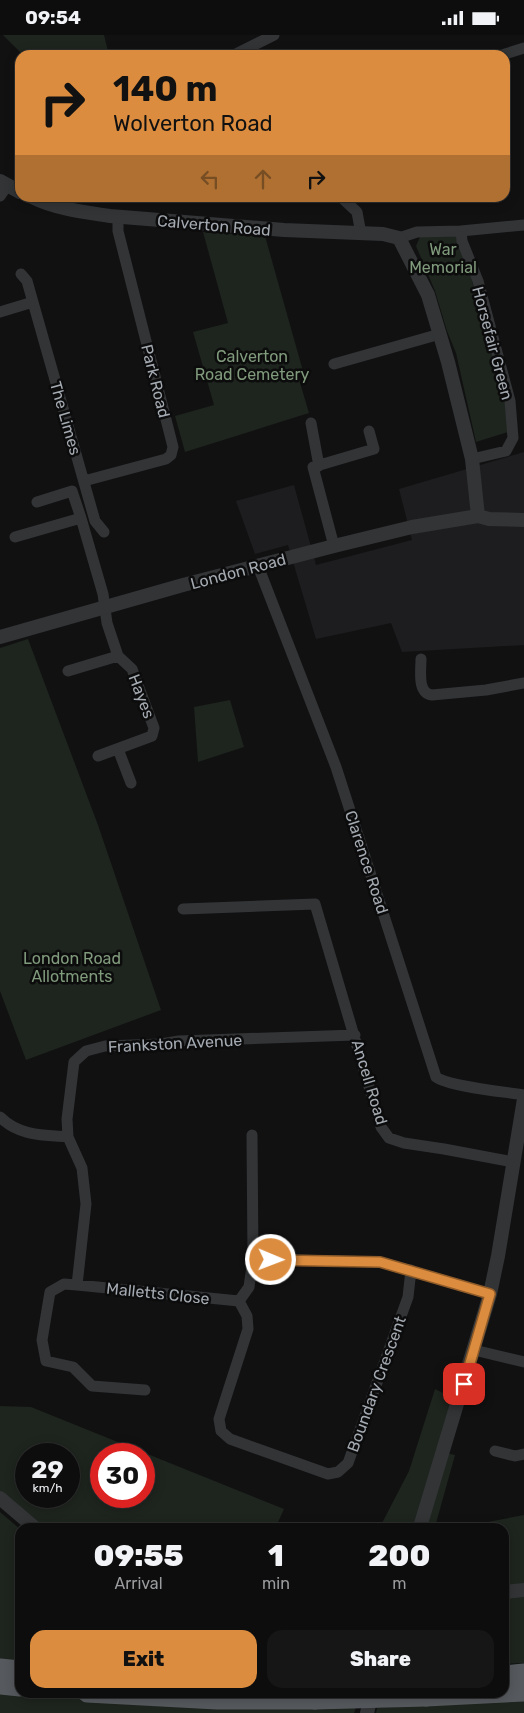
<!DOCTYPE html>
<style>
:root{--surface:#0d0d0e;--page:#161617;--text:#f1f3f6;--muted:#9a9c9e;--line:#2d2d2e;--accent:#dc8c3e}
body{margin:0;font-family:Rubik,sans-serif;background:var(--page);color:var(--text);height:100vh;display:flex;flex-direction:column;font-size:19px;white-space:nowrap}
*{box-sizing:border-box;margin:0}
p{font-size:16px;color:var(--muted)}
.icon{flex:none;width:28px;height:28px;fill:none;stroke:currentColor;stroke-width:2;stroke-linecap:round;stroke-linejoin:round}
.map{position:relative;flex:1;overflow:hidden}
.drawer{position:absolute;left:15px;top:1488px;width:494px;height:175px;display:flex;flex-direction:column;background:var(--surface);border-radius:15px;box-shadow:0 2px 12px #0003,0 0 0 1px var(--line)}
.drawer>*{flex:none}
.hud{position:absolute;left:15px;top:15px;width:495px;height:152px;border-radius:15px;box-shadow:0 2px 12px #0003,0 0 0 1px var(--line);background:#dc8c3e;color:#111;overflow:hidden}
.speed{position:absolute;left:15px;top:1408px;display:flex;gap:10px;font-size:25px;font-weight:700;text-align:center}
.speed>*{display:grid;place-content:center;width:65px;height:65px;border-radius:50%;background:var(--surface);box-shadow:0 2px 12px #0003,0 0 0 1px var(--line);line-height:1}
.speed small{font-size:12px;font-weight:400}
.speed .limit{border:8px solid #d22;background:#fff;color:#111}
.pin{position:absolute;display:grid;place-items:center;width:42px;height:42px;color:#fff;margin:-21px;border-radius:10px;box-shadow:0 2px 8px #0006}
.me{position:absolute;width:55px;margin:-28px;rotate:91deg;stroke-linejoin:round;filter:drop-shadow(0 0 4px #0008)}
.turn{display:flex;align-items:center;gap:18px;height:105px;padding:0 15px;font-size:22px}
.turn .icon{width:65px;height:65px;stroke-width:2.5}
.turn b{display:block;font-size:35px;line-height:42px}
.lanes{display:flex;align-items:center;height:48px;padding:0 15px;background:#0003;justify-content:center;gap:25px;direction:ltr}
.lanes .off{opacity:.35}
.eta{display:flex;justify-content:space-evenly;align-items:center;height:85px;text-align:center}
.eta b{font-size:30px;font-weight:800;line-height:35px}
.button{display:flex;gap:10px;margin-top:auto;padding:10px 15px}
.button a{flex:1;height:58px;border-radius:15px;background:var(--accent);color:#111;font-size:20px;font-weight:800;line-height:58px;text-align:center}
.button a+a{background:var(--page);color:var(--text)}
.status{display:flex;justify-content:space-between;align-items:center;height:35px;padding:0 25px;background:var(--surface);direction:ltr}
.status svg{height:14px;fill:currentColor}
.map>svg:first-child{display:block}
</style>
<div class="status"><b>09:54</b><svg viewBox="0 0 49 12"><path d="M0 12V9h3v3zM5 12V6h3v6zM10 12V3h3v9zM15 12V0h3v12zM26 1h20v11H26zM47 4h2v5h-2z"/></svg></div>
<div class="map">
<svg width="524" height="1678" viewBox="0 0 524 1678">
<rect width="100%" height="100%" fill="#111112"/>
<path fill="#1d1d1f" d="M524,417v193l-122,7 -11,-29 -75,16 -28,-94 -33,9 -19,-53 58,-16 22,80 96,-25 -13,-51z"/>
<path fill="#1e241e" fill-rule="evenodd" d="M3,0h101l5,20h-86z
M203,197l62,4 38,135 -5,5 11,37 -124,39 -10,-36 39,-11 -21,-73 35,-9z
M456,200l16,46 33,121 3,30 -32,10 -20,-89 -9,-22 -12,-40 -19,-45 4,-9z
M28,604l70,186 63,185 -135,50 -26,-69v-343z
M230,665l14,47 -46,15 -4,-55z
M435,1354l20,10 -13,53 13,3 -20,72h-55l29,-56z
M0,1371l31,1 253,102 -8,18h-242l-34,-29zM26,1419h43v42h-43zM101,1419h43v42h-43z
M0,1477l20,17v164h341l-7,20h-354z
M524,1480v148l-20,1v-137h-42z
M524,1665v13h-148l1,-5z"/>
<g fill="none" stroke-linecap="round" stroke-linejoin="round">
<path stroke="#323436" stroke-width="11" d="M234,20l40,-20
M502,20l22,-7
M0,161l7,-10
M341,162l16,15 4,22
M461,196l1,10 16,40 32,120 3,37 -7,13 -34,8
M399,203l18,-6 44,-1 63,-6
M21,239l6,7 68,240 9,11
M0,277l33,-10
M334,329l106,-30
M311,388l8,43
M84,446l82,-22 5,-4 2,-8 -55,-216v-14
M37,467l35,-11 9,27
M15,502l66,-19 22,76 4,29 11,33 14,13 22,59 -2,8 -54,20
M334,511l-21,-79 61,-18 -5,-18
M258,531l78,201 100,310c11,9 70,15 88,18
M421,624c0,12 -4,34 11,36l54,-5 38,-7
M68,636l50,-15
M118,714l13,34
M183,874l132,-5 66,223 8,11 15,5 40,6 69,13
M0,1082c19,19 43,18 68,20
M253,1224l127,3 110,32
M77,1250l-13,-1 -14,8 -8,48 4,21 27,6 19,19 53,4
M239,1266l-162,-16 9,-81 -4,-36 -14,-31 -1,-18 7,-57 12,-11 19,-5 56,-2 18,-3 176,-6
M239,1266l8,15 1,13 -29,90 2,12 9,8 98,35 10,-2 10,-9 60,-166 3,-27
M239,1266l10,-14 4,-28 -1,-124
M474,1315l50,12
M495,1416l20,5 9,-2"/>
<path stroke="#323436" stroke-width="14" d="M0,146l20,11
M32,162c24,12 52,15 78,19l174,14 99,4 16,4 29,57 20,67 24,97 6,57
M0,602l183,-52 151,-39 78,-19 66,-11 11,3 35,1
M0,1463l34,29
M420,1492l70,-233 8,-38 26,-157
M504,1557l20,-2
M367,1678l5,-20"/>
<path stroke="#565a5e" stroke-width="19" d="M0,1633l20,2
M504,1640l20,-2
M0,1650l20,2
M87,1658l130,7h98
M426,1662l98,-5"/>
<path stroke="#565a5e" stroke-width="19" d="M315,1665l111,-3"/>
</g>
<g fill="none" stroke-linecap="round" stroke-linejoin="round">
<g stroke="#8f5b28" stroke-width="12">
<path id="route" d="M271,1225l109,2 110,32 -26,90"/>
</g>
<use href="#route" stroke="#dc8c3e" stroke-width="9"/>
</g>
<g text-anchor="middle" stroke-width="5" stroke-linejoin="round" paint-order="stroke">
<g font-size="16" fill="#a4aab1" stroke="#0c0c0d">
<text transform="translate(214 190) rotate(5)" y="6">Calverton Road</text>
<text transform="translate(493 308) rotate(75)" y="6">Horsefair Green</text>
<text transform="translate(156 346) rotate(76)" y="6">Park Road</text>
<text transform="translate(66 383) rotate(74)" y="6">The Limes</text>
<text transform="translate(238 536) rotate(-15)" y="6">London Road</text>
<text transform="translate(142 661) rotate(69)" y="6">Hayes</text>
<text transform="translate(367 827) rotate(72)" y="6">Clarence Road</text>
<text transform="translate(175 1008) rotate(-3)" y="6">Frankston Avenue</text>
<text transform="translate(370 1047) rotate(73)" y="6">Ancell Road</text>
<text transform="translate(158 1258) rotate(6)" y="6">Malletts Close</text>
<text transform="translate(376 1349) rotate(-70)" y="6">Boundary Crescent</text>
</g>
<g font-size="16" fill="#809a7c" stroke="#0c0c0d">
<text x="443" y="220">War<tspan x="443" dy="18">Memorial</tspan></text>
<text x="252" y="327">Calverton<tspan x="252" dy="18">Road Cemetery</tspan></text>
<text x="72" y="929">London Road<tspan x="72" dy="18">Allotments</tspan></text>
</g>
</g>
</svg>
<div class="speed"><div>29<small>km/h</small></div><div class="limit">30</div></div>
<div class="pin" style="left:464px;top:1349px;background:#d93025"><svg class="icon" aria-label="arrive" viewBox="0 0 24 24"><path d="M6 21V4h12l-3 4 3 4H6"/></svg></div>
<svg class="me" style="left:271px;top:1225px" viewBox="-20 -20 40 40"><circle r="17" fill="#dc8c3e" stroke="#fff" stroke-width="3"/><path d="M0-11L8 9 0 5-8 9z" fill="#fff"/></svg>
<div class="hud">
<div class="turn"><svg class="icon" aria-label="right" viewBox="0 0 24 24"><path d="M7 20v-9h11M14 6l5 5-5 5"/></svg><div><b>140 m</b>Wolverton Road</div></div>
<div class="lanes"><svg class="icon off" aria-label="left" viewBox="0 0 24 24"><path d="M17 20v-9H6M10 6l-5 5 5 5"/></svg><svg class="icon off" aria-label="ahead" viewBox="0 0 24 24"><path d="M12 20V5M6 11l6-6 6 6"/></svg><svg class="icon" aria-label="right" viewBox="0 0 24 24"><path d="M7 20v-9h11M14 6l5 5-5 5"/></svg></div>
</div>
<section class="drawer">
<div class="eta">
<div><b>09:55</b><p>Arrival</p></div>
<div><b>1</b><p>min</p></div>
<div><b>200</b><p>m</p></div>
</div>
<div class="button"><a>Exit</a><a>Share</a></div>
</section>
</div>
